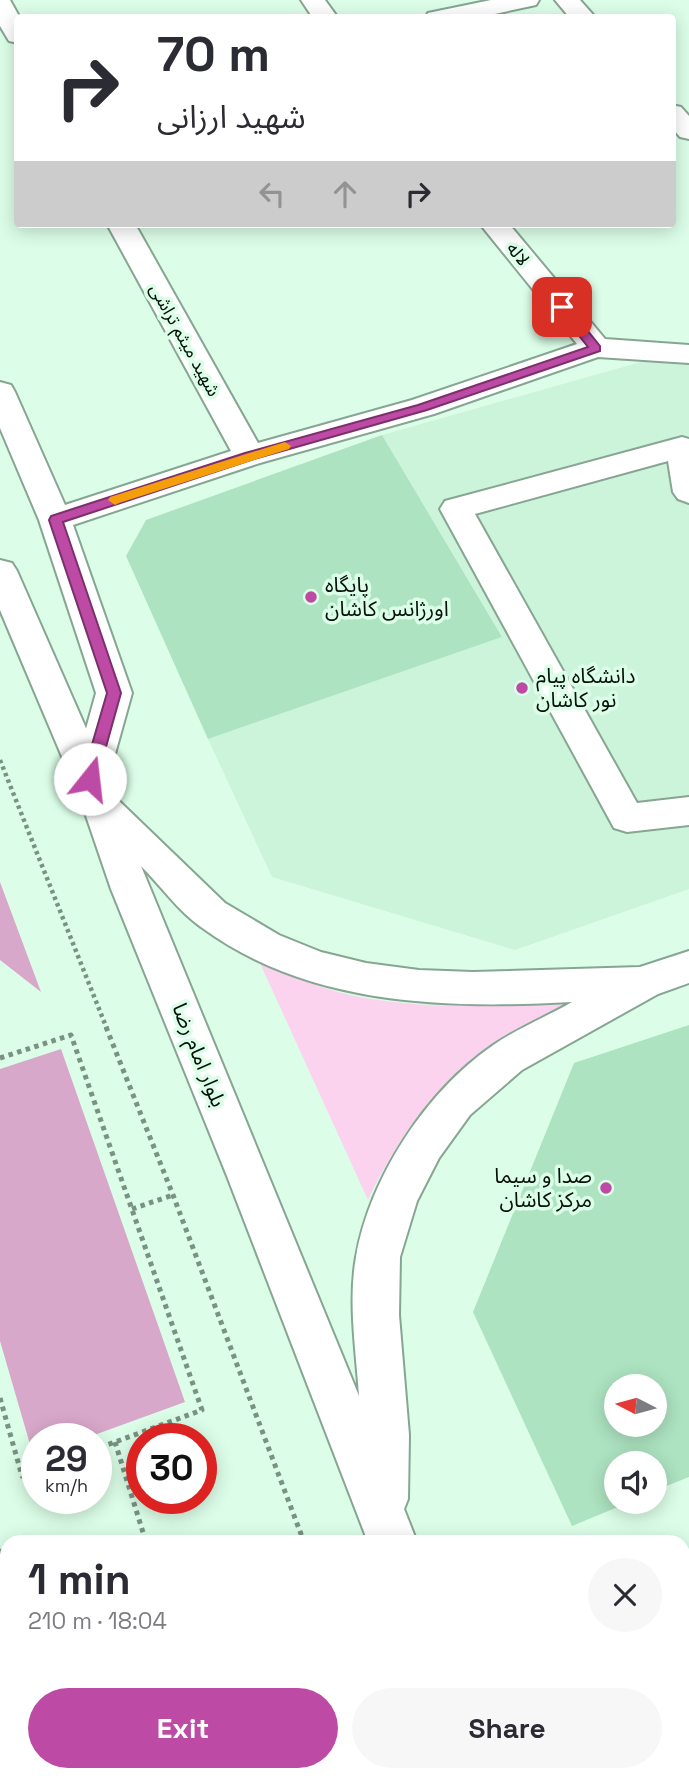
<!DOCTYPE html>
<meta charset="utf-8">
<style>
:root{--surface:#fff;--page:#f7f7f7;--text:#2b2b33;--muted:#7c7c81;--accent:#bd4aa4}
body{margin:0;font-family:"Space Grotesk","Noto Sans Arabic",sans-serif;background:var(--page);color:var(--text);height:100vh;display:flex;flex-direction:column;font-size:26px;white-space:nowrap}
*{box-sizing:border-box;margin:0}
p{font-size:23px;color:var(--muted)}
.icon{flex:none;width:38px;height:38px;fill:none;stroke:currentColor;stroke-width:2;stroke-linecap:round;stroke-linejoin:round}
.map{position:relative;flex:1;overflow:hidden}
.side{position:absolute;left:0px;top:1535px;width:690px;height:247px;display:flex;flex-direction:column;background:var(--surface);border-radius:21px 21px 0 0;box-shadow:0 4px 18px #0003}
.side>*{flex:none}
.banner{position:absolute;left:14px;top:14px;width:662px;height:214px;border-radius:7px;box-shadow:0 4px 18px #0003;background:#fff;color:var(--text);overflow:hidden}
.needle{width:46px;rotate:276deg}
.buttons{position:absolute;left:604px;top:1374px;display:grid;gap:14px}
.buttons a{display:grid;place-items:center;width:63px;height:63px;border-radius:50%;background:var(--surface);box-shadow:0 4px 18px #0003;font-size:35px}
.speed{position:absolute;left:21px;top:1423px;display:flex;gap:14px;font-size:35px;font-weight:700;text-align:center}
.speed>*{display:grid;place-content:center;width:91px;height:91px;border-radius:50%;background:var(--surface);box-shadow:0 4px 18px #0003;line-height:1}
.speed small{font-size:18px;font-weight:400}
.speed .limit{border:10px solid #d22;background:#fff;color:#111}
.pin{position:absolute;display:grid;place-items:center;width:60px;height:60px;color:#fff;margin:-30px;border-radius:14px;box-shadow:0 4px 10px #0006}
.me{position:absolute;width:77px;margin:-38px;rotate:16deg;stroke-linejoin:round;filter:drop-shadow(0 0 5px #0008)}
.turn{display:flex;align-items:center;gap:24px;height:147px;padding:0 28px;font-size:32px}
.turn .icon{width:91px;height:91px;stroke-width:2.5}
.turn b{display:block;font-size:49px;line-height:60px}
.lanes{display:flex;align-items:center;height:66px;padding:0 28px;background:#0003;justify-content:center;gap:35px;direction:ltr}
.lanes .off{opacity:.35}
.round{display:grid;place-items:center;flex:none;width:74px;height:74px;border-radius:37px;background:var(--page)}
.summary{display:flex;align-items:center;justify-content:space-between;height:119px;padding:0 28px}
h1{font-size:42px;font-weight:700;line-height:52px}
.cta{display:flex;gap:14px;margin-top:auto;padding:14px 28px}
.cta a{flex:1;height:80px;border-radius:42px;background:var(--accent);color:#fff;font-size:28px;font-weight:700;line-height:80px;text-align:center}
.cta a+a{background:var(--page);color:var(--text)}
.map>svg:first-child{display:block}
</style>
<div class="map">
<svg width="689" height="1781" viewBox="0 0 689 1781">
<rect width="100%" height="100%" fill="#dcfee8"/>
<path fill="#ccf4da" d="M651,359l38,2v528l-174,61 -243,-73 -64,-138 294,-102 -120,-202z"/>
<path fill="#fbd3ef" d="M259,961c29,12 60,27 91,34 77,16 159,12 237,2 -35,16 -71,29 -101,51 -52,37 -91,95 -118,152z"/>
<path fill="#d8a8ca" d="M0,882l41,110 -41,-32z
M61,1049l124,353 -99,36h-49v19l-3,1 -34,-117v-272z"/>
<path fill="#ade3c1" fill-rule="evenodd" d="M382,435l120,202 -294,102 -82,-183 20,-36z
M689,1025v452l-35,14v-28h-38v39h14l-58,24 -99,-214 101,-249zM616,1386h38v38h-38z"/>
<g fill="none" stroke-linecap="round" stroke-linejoin="round">
<g stroke="#86a592" stroke-width="4">
<path id="minor" d="M0,0h10l10,18h-2v25l-9,-2 -9,-15z
M301,0h24l13,18h-25z
M491,0h48l-3,5 -60,13h-51l3,-5z
M555,0h25l16,18h-26z
M672,105l9,2 8,9v23l-9,-2 -8,-9z
M107,224h28l123,219 154,-43 165,-56 -97,-120h29l96,115 84,6v18l-91,-6 -164,57 -174,49 -187,62 59,168 -24,86 -5,10 -13,4 -13,-4 -5,-10 24,-86 -57,-173 -39,-92v-46l11,3 4,7 50,113 166,-54z
M682,437l7,2v64l-11,-4 -5,-7 -5,-31 -193,53 162,289 52,-6v28l-62,7 -13,-4 -174,-319 5,-8z"/>
</g>
<g stroke="#86a592" stroke-width="4">
<path id="major" d="M0,560l12,3 5,8 100,228 108,104 54,32 42,17 45,11 53,7 54,2 167,-5 49,-16v32l-31,11 -136,76 -52,45 -31,43 -22,43 -17,56 -1,58 10,120 -1,64 -4,10 13,33h-49l-141,-366 -116,-287 -29,-85 -82,-194zM141,866c20,20 37,45 60,61 107,79 244,82 371,75 -26,15 -56,27 -80,44 -66,46 -122,131 -136,211 -8,45 0,94 3,139z
M0,1753l7,3v18h18l1,7h-26z
M457,1774h53l2,7h-52z
M520,1774h55l2,7h-54z"/>
</g>
<path stroke="#7a9282" stroke-width="4.5" stroke-dasharray="3.5 3.5" stroke-linecap="butt" d="M0,760l107,269"/>
<path stroke="#7a9282" stroke-width="5" stroke-dasharray="4.5 4.5" stroke-linecap="butt" d="M106,1027l67,168 131,347
M0,1058l71,-23 131,375 -106,39
M132,1209l41,-14
M0,1398l22,78 15,-5
M115,1442l31,100
M0,1549l7,25
M63,1774l2,7
M219,1774l2,7
M388,1774l2,7"/>
<use href="#minor" fill="#fff" fill-rule="evenodd"/>
<use href="#major" fill="#fff" fill-rule="evenodd"/>
</g>
<path fill="#bd4aa4" stroke="#7b306b" stroke-width="2" d="M562,303l4,1 34,42v5l-173,59 -173,49 -191,63 58,171 -24,86 -7,6 -6,-2 -2,-4 25,-86 -58,-173 2,-4 194,-63 173,-48 170,-58 -32,-40z"/>
<path fill="#f59e0b" d="M285,442l6,4 -2,3 -170,54 -4,2 -7,-5 2,-3z"/>
<g fill="#bd4aa4" stroke="#dcfee8" stroke-width="2.5">
<circle cx="311" cy="597" r="7"/>
<circle cx="522" cy="688" r="7"/>
<circle cx="606" cy="1188" r="7"/>
</g>
<g text-anchor="middle" stroke-width="7" stroke-linejoin="round" paint-order="stroke">
<g font-size="18" fill="#051009" stroke="#dcfee8">
<text transform="translate(518 254) rotate(51)" y="6">لاله</text>
<text transform="translate(185 340) rotate(61)" y="6">شهید میثم تراشی</text>
</g>
<g font-size="21" fill="#051009" stroke="#dcfee8" text-anchor="start">
<text x="325" y="592">پایگاه<tspan x="325" dy="24">اورژانس کاشان</tspan></text>
<text x="536" y="683">دانشگاه پیام<tspan x="536" dy="24">نور کاشان</tspan></text>
<text x="592" y="1183" text-anchor="end">صدا و سیما<tspan x="592" dy="24">مرکز کاشان</tspan></text>
</g>
<g font-size="21" fill="#051009" stroke="#dcfee8">
<text transform="translate(199 1055) rotate(68)" y="7">بلوار امام رضا</text>
</g>
</g>
</svg>
<div class="buttons">
<a><svg class="needle" viewBox="-14 -14 28 28"><path d="M0-13l5 13h-10z" fill="#e53935"/><path d="M0 13l5-13h-10z" fill="#7c7c81"/></svg></a>
<a><svg class="icon" aria-label="sound" viewBox="0 0 24 24"><path d="M4 9h4l5-4v14l-5-4H4zM17 9q2 3 0 6"/></svg></a>
</div>
<div class="speed"><div>29<small>km/h</small></div><div class="limit">30</div></div>
<div class="pin" style="left:562px;top:307px;background:#d93025"><svg class="icon" aria-label="arrive" viewBox="0 0 24 24"><path d="M6 21V4h12l-3 4 3 4H6"/></svg></div>
<svg class="me" style="left:90px;top:779px" viewBox="-20 -20 40 40"><circle r="19" fill="#fff"/><path d="M0-13L10 11 0 6-10 11z" fill="#bd4aa4"/></svg>
<div class="banner">
<div class="turn"><svg class="icon" aria-label="right" viewBox="0 0 24 24"><path d="M7 20v-9h11M14 6l5 5-5 5"/></svg><div><b>70 m</b>شهید ارزانی</div></div>
<div class="lanes"><svg class="icon off" aria-label="left" viewBox="0 0 24 24"><path d="M17 20v-9H6M10 6l-5 5 5 5"/></svg><svg class="icon off" aria-label="ahead" viewBox="0 0 24 24"><path d="M12 20V5M6 11l6-6 6 6"/></svg><svg class="icon" aria-label="right" viewBox="0 0 24 24"><path d="M7 20v-9h11M14 6l5 5-5 5"/></svg></div>
</div>
<section class="side">
<div class="summary"><div><h1>1 min</h1><p>210 m · 18:04</p></div><a class="round"><svg class="icon" aria-label="close" viewBox="0 0 24 24"><path d="M6 6l12 12M18 6L6 18"/></svg></a></div>
<div class="cta"><a>Exit</a><a>Share</a></div>
</section>
</div>
